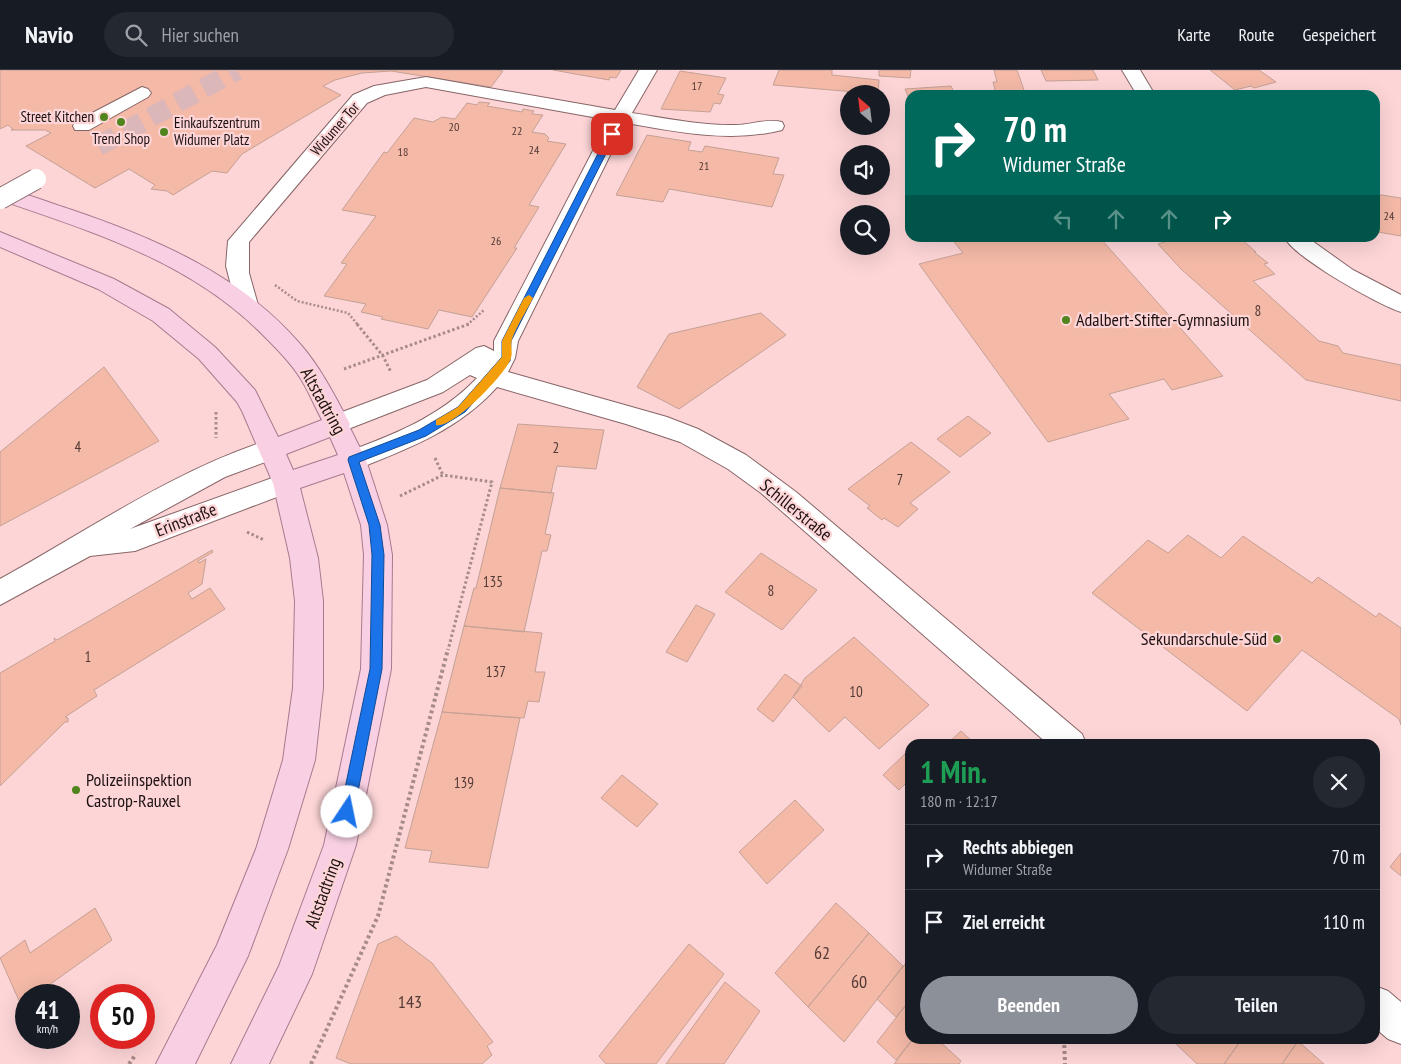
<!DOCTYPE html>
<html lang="de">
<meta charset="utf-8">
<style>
:root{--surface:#171b24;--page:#242831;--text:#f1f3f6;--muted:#9ea1a6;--line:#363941;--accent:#8c9099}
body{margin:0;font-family:"PT Sans Narrow",sans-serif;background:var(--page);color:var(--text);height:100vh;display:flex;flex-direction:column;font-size:19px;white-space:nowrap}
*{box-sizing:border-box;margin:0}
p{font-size:16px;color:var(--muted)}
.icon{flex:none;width:28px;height:28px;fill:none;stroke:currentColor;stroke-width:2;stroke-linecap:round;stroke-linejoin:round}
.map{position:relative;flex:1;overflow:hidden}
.drawer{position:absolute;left:905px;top:669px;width:475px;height:305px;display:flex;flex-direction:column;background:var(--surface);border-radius:15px;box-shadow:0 5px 20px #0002}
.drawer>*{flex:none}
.banner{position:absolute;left:905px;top:20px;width:475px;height:152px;border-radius:15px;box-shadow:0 5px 20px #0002;background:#00695c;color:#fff;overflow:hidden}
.needle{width:32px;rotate:332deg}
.fabs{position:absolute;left:840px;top:15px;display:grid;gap:10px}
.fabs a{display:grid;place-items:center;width:50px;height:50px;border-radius:50%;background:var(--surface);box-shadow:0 5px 20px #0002;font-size:25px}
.speed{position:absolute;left:15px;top:914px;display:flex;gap:10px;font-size:25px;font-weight:700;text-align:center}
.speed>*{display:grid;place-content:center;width:65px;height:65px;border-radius:50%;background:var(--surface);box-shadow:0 5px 20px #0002;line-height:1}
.speed small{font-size:12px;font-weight:400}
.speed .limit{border:8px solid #d22;background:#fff;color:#111}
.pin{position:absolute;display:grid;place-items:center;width:42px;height:42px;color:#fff;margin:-21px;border-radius:10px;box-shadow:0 2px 8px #0006}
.me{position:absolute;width:55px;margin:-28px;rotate:11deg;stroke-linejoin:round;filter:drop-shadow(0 0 4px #0008)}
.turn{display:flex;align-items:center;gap:18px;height:105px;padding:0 15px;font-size:22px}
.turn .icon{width:65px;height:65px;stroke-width:2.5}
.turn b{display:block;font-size:35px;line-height:42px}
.lanes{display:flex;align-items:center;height:48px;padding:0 15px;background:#0003;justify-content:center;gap:25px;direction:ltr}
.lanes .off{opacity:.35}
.round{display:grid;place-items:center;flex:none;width:52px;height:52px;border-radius:26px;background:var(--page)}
.summary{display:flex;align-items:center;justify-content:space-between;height:85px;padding:0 15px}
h1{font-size:30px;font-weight:800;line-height:38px;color:#1e9e55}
.button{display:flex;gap:10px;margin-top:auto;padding:10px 15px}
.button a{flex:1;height:58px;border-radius:30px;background:var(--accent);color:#fff;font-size:20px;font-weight:800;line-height:58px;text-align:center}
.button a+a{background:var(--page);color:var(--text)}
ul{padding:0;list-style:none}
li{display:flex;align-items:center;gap:15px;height:65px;padding:0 15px;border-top:1px solid var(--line)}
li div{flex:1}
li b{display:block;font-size:19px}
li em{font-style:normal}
header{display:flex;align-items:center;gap:30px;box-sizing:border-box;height:70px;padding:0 25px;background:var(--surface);border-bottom:1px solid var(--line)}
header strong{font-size:24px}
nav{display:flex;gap:28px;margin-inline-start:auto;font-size:18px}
.search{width:350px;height:45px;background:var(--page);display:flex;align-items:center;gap:12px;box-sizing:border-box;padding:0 18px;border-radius:28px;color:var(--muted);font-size:19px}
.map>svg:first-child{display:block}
</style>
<header>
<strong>Navio</strong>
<div class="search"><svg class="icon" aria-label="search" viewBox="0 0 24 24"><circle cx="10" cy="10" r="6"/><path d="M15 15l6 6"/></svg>Hier suchen</div>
<nav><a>Karte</a><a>Route</a><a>Gespeichert</a></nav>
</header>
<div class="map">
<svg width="1401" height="994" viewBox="0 0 1401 994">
<rect width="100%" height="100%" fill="#fdd5d7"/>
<path fill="#f4b9a7" stroke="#c4a196" d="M0,0h496l7,1 -12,16 -100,-16 -29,2 -27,7 -12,6 18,9 -99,59 -15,19 -15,-2 -39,24 -6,-4 -16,-2 4,-4 -26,-16 -34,19 -69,-42 25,-13 -6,-3h-34l2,-1 -5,-4 -8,4z
M553,0h68l-5,8 -6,-1 -1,3z
M779,0h53v5l47,5 -1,14 -105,-9z
M879,0h32l-1,8 -31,-2z
M994,0h23l8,23 -29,1 -3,-12h4z
M1041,0h52l5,10 -52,1z
M1210,0h49l17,12 -22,6 -3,-2 -16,4z
M680,1l46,7 -8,16 6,1 -4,9 -6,-1 -4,9 -49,-3z
M951,16l4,9h-45v6l-5,-12z
M479,32l11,1 -3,3 35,6 1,-3 11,2 -2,3 11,1 -11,17 13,2 4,4 -2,3 19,3 -37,61 10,2 -25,41h3l-45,69 -33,-7 -11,19 -47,-10 2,-2 -22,-5 5,-8 -42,-8 23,-32 -6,-1 35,-47 -34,-6 42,-58 3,1 27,-35 19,4 9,-5 13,2 12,-16 10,2z
M647,65l44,7 -3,8 14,2 3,-6 74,12 -6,16 11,1 -12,32 -103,-18 -6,13 -47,-7z
M1375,124l26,4v38l-23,-4z
M951,168h149l123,138 -51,14 -8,-11 -55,15 20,25 -81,23 -129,-178 44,-11z
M1178,168h62l16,14h-2l14,11 -4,1 11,10 -22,7 66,60 19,5 5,7 58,12v36l-95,-21 -125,-111 -23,-25z
M761,243l25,22 -107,74 -42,-22 32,-53z
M104,297l55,74 -159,85v-74z
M968,346l23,17 -31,24 -23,-18z
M518,354l86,6 -8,39 -39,-3 -6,27 -51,-5z
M911,372l39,30 -40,31 8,6 -20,18 -14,-9 -2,2 -15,-12 3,-2 -22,-17z
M500,418l54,5 -9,41 6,1 -4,16h-5l-18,81 -60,-6 10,-38h2z
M1188,465l33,23 22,-22 69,47 6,-6 58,40 3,-4 22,15v97l-2,-6 -97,-69 -55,61 -155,-118 56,-53 20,13z
M212,480l1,2 -15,9 1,2 7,-4 -4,25 -14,9 4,6 18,-11 15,21 -131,81 3,6 -32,21 3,1v4h-3l-65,64v-113l55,-32 -1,-3 3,2z
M761,483l56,37 -35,40 -57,-38z
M696,535l19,9 -28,48 -21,-10z
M464,556l78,7 -7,39h10l-6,30 -11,-1 -4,17 -82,-6z
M854,567l75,68 -50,44 -34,-32 -16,15 -36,-35 12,-19z
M785,604l17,12 -29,36 -16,-13z
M442,642l78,6 -32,150 -59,-6 3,-11 -27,-3z
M961,661l14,13h-28z
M908,681l2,28 -11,11 -16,-15z
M622,705l36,29 -21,23 -36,-29z
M795,730l29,30 -57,54 -28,-32z
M1401,783v23l-11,-9z
M836,833l33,30 -61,74 -33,-34z
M95,838l17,32 -77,55h-9v6l-5,4 -21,-47 25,-18 5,13z
M869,863l34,33 -59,76 -36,-35z
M396,866l36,27 61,79 -6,4 5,9 -10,9h-131l-15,-6 42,-114z
M689,874l35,30 -68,90h-50l-7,-8z
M906,893l4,4v33l-14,17 -19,-18z
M725,912l35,29 -36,53h-58z
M910,930v39h3l-17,21 -19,-18z
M913,969h24l24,22 -2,3h-65z
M1174,969h68l-18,25h-27l-24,-23z
M1242,969h54l2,2 -16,23h-58z
M1298,971l26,23h-42z"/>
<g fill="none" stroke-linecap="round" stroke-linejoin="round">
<path stroke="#dbb7b9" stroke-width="20" stroke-dasharray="20 10" stroke-linecap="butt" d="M98,76l139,-76"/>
<g stroke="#876567" stroke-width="2">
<path id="minor" d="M639,0h18l-25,43c33,5 70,13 104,12 15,0 31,-7 46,-3l2,4 -2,4c-51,13 -105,2 -156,-7l-108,218 -3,17 -7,14 159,45 31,12 48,26 50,37 286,242 4,10h-38l-287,-251 -33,-24 -48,-27 -54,-18 -129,-37c-37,41 -84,60 -135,80l-9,3 -9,-3 -4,-7 4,-7c49,-18 96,-36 133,-75l-7,-3 -27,17 -105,41 -9,-2 -3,-7 3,-7 98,-37 49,-32 8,-2 10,5v-10l115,-221 -183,-33 -41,8 -18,8 -118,139v31l9,32 -3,5 -8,3 -8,-3 -3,-5 -10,-39 2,-25 125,-146 21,-9 52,-9 189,33z
M1122,0h18l15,25h-18z
M142,17l6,2 3,4 -3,4 -59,33h-14l-2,-4 2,-4z
M1285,168h23l45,32 48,25v17c-23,-7 -107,-55 -116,-74z
M272,369l9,3 4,7 -4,7 -56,21 -95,52 156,-56 9,3 4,7 -4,7 -160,61 -45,5 -90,49v-26c89,-49 174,-109 272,-140z
M1375,916l13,5 13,11v42l-13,-5 -13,-11z"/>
</g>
<g stroke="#a9798e" stroke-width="2">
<path id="major" d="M0,117c24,6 48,15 72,23 85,29 169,65 229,135 20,23 35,53 49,79l-1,2 17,34 21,65 5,30 -1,114 -35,176 -44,129 -43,90h-38l48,-98 45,-121 37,-176 3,-114 -3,-30 -17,-52 -44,15 18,70 5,43v87l-8,72 -27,89 -40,107 -53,108h-39l61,-119 39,-96 27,-89 10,-72 2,-87 -5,-43 -17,-75 -31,-72 -5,-9 -38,-43 -46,-38 -55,-32 -98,-42v-15l114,47 55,30 46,38 40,43 23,47 44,-17c-6,-11 -11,-23 -17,-34 -10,-19 -26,-35 -41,-50 -73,-74 -168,-103 -264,-136zM330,367l8,18 -45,15 -7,-16z"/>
</g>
<path stroke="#a78a8b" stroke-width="2.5" stroke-dasharray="2 2" stroke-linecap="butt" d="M275,215l22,16 51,12 10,12
M467,255l17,-15"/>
<path stroke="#a78a8b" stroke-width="3" stroke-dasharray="2.5 2.5" stroke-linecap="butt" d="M357,254l26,32 8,16
M344,299l125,-45
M216,342v26
M435,388l8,17
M400,426l43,-21 49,7 -44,168
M247,462l17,8"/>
<path stroke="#a78a8b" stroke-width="4" stroke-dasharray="3 3" stroke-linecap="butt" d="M1064,969l1,25
M129,994l7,-10
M311,994l67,-148 70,-267"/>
<use href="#minor" fill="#fff" fill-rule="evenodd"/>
<use href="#major" fill="#f9d0e3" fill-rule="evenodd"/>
<g stroke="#876567" stroke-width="22" stroke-linecap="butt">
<path id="minor-bridge" d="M0,129l36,-20"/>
</g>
<use href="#minor-bridge" stroke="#fff" stroke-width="20"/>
</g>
<path fill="#1a73e8" stroke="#114b97" d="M609,62l7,2 -105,207 -1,20 -45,51 -39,24 -67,26 21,63 4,30 -2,114 -28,143 -2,5 -5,2 -5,-2 -2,-5 30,-143 2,-114 -3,-30 -21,-65 1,-3 70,-27 39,-23 44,-50v-16z"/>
<path fill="#f59e0b" d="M529,225l4,3c-7,14 -16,27 -21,41 -2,6 1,13 -1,19 -4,15 -59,72 -75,67v-5l22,-13 44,-50v-16l22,-43z"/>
<g fill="#50851d" stroke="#fdd5d7" stroke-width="2">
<circle cx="104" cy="47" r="5"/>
<circle cx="121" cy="52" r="5"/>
<circle cx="164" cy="62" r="5"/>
<circle cx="1066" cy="250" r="5"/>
<circle cx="1277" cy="569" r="5"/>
<circle cx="76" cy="720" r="5"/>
</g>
<g text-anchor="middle" stroke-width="4.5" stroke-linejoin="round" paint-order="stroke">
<g font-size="12" fill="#533a36">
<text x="697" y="20">17</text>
<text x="454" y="61">20</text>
<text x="517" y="65">22</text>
<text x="534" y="84">24</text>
<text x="403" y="86">18</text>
<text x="704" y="100">21</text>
<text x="1389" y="150">24</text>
<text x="496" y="175">26</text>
</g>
<g font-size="15" fill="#1d1011" stroke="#fdd5d7" text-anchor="end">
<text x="94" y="52">Street Kitchen</text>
<text x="174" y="58" text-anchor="start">Einkaufszentrum<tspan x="174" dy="17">Widumer Platz</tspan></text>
<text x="121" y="74" text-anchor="middle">Trend Shop</text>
</g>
<g font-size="15" fill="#1d1011" stroke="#fdd5d7">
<text transform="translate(335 59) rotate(-49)" y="5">Widumer Tor</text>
</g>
<g font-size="15" fill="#533a36">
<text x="1258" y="246">8</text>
<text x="78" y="382">4</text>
<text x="556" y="383">2</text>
<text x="900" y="415">7</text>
<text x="493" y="517">135</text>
<text x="771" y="526">8</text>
<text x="88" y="592">1</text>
<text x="496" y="607">137</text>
<text x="856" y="627">10</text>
<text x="464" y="718">139</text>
</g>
<g font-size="18" fill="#1d1011" stroke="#fdd5d7" text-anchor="start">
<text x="1076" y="256">Adalbert-Stifter-Gymnasium</text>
<text x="1267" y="575" text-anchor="end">Sekundarschule-Süd</text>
<text x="86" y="716">Polizeiinspektion<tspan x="86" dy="21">Castrop-Rauxel</tspan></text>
</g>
<g font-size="18" fill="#1d1011" stroke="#fdd5d7">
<text transform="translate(323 331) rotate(61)" y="6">Altstadtring</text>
<text transform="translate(796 440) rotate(39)" y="6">Schillerstraße</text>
<text transform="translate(186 450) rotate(-21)" y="6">Erinstraße</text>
<text transform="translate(323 823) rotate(-70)" y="6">Altstadtring</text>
</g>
<g font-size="18" fill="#533a36">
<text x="822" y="889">62</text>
<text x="859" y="918">60</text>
<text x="410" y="938">143</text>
</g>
</g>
</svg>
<div class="fabs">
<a><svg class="needle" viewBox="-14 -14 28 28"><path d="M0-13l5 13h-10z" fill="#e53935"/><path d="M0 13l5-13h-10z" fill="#9ea1a6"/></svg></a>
<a><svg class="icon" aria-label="sound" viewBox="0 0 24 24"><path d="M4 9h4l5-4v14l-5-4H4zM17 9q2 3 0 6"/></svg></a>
<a><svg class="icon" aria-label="search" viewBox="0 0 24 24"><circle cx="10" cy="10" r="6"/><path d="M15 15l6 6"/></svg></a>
</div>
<div class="speed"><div>41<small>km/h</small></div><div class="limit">50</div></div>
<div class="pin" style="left:612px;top:64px;background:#d93025"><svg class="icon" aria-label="arrive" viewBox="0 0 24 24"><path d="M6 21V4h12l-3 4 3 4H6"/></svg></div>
<svg class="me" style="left:347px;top:742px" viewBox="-20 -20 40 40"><circle r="19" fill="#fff"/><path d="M0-13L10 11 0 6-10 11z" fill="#1a73e8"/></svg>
<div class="banner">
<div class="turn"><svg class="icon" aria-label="right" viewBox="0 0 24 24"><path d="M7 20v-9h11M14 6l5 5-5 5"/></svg><div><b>70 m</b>Widumer Straße</div></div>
<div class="lanes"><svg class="icon off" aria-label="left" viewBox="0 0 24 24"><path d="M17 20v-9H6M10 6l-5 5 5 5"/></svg><svg class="icon off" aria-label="ahead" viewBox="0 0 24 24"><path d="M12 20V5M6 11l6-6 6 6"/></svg><svg class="icon off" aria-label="ahead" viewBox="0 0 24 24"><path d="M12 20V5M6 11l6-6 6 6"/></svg><svg class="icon" aria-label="right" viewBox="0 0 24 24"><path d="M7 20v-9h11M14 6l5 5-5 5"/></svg></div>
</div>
<section class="drawer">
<div class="summary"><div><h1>1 Min.</h1><p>180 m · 12:17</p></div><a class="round"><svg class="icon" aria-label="close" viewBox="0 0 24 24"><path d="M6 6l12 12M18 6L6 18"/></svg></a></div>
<ul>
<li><svg class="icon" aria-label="right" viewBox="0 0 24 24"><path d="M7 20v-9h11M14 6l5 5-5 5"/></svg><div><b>Rechts abbiegen</b><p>Widumer Straße</p></div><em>70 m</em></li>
<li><svg class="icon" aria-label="arrive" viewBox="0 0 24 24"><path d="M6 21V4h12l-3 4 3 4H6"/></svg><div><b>Ziel erreicht</b></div><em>110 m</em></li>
</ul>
<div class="button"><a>Beenden</a><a>Teilen</a></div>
</section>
</div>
